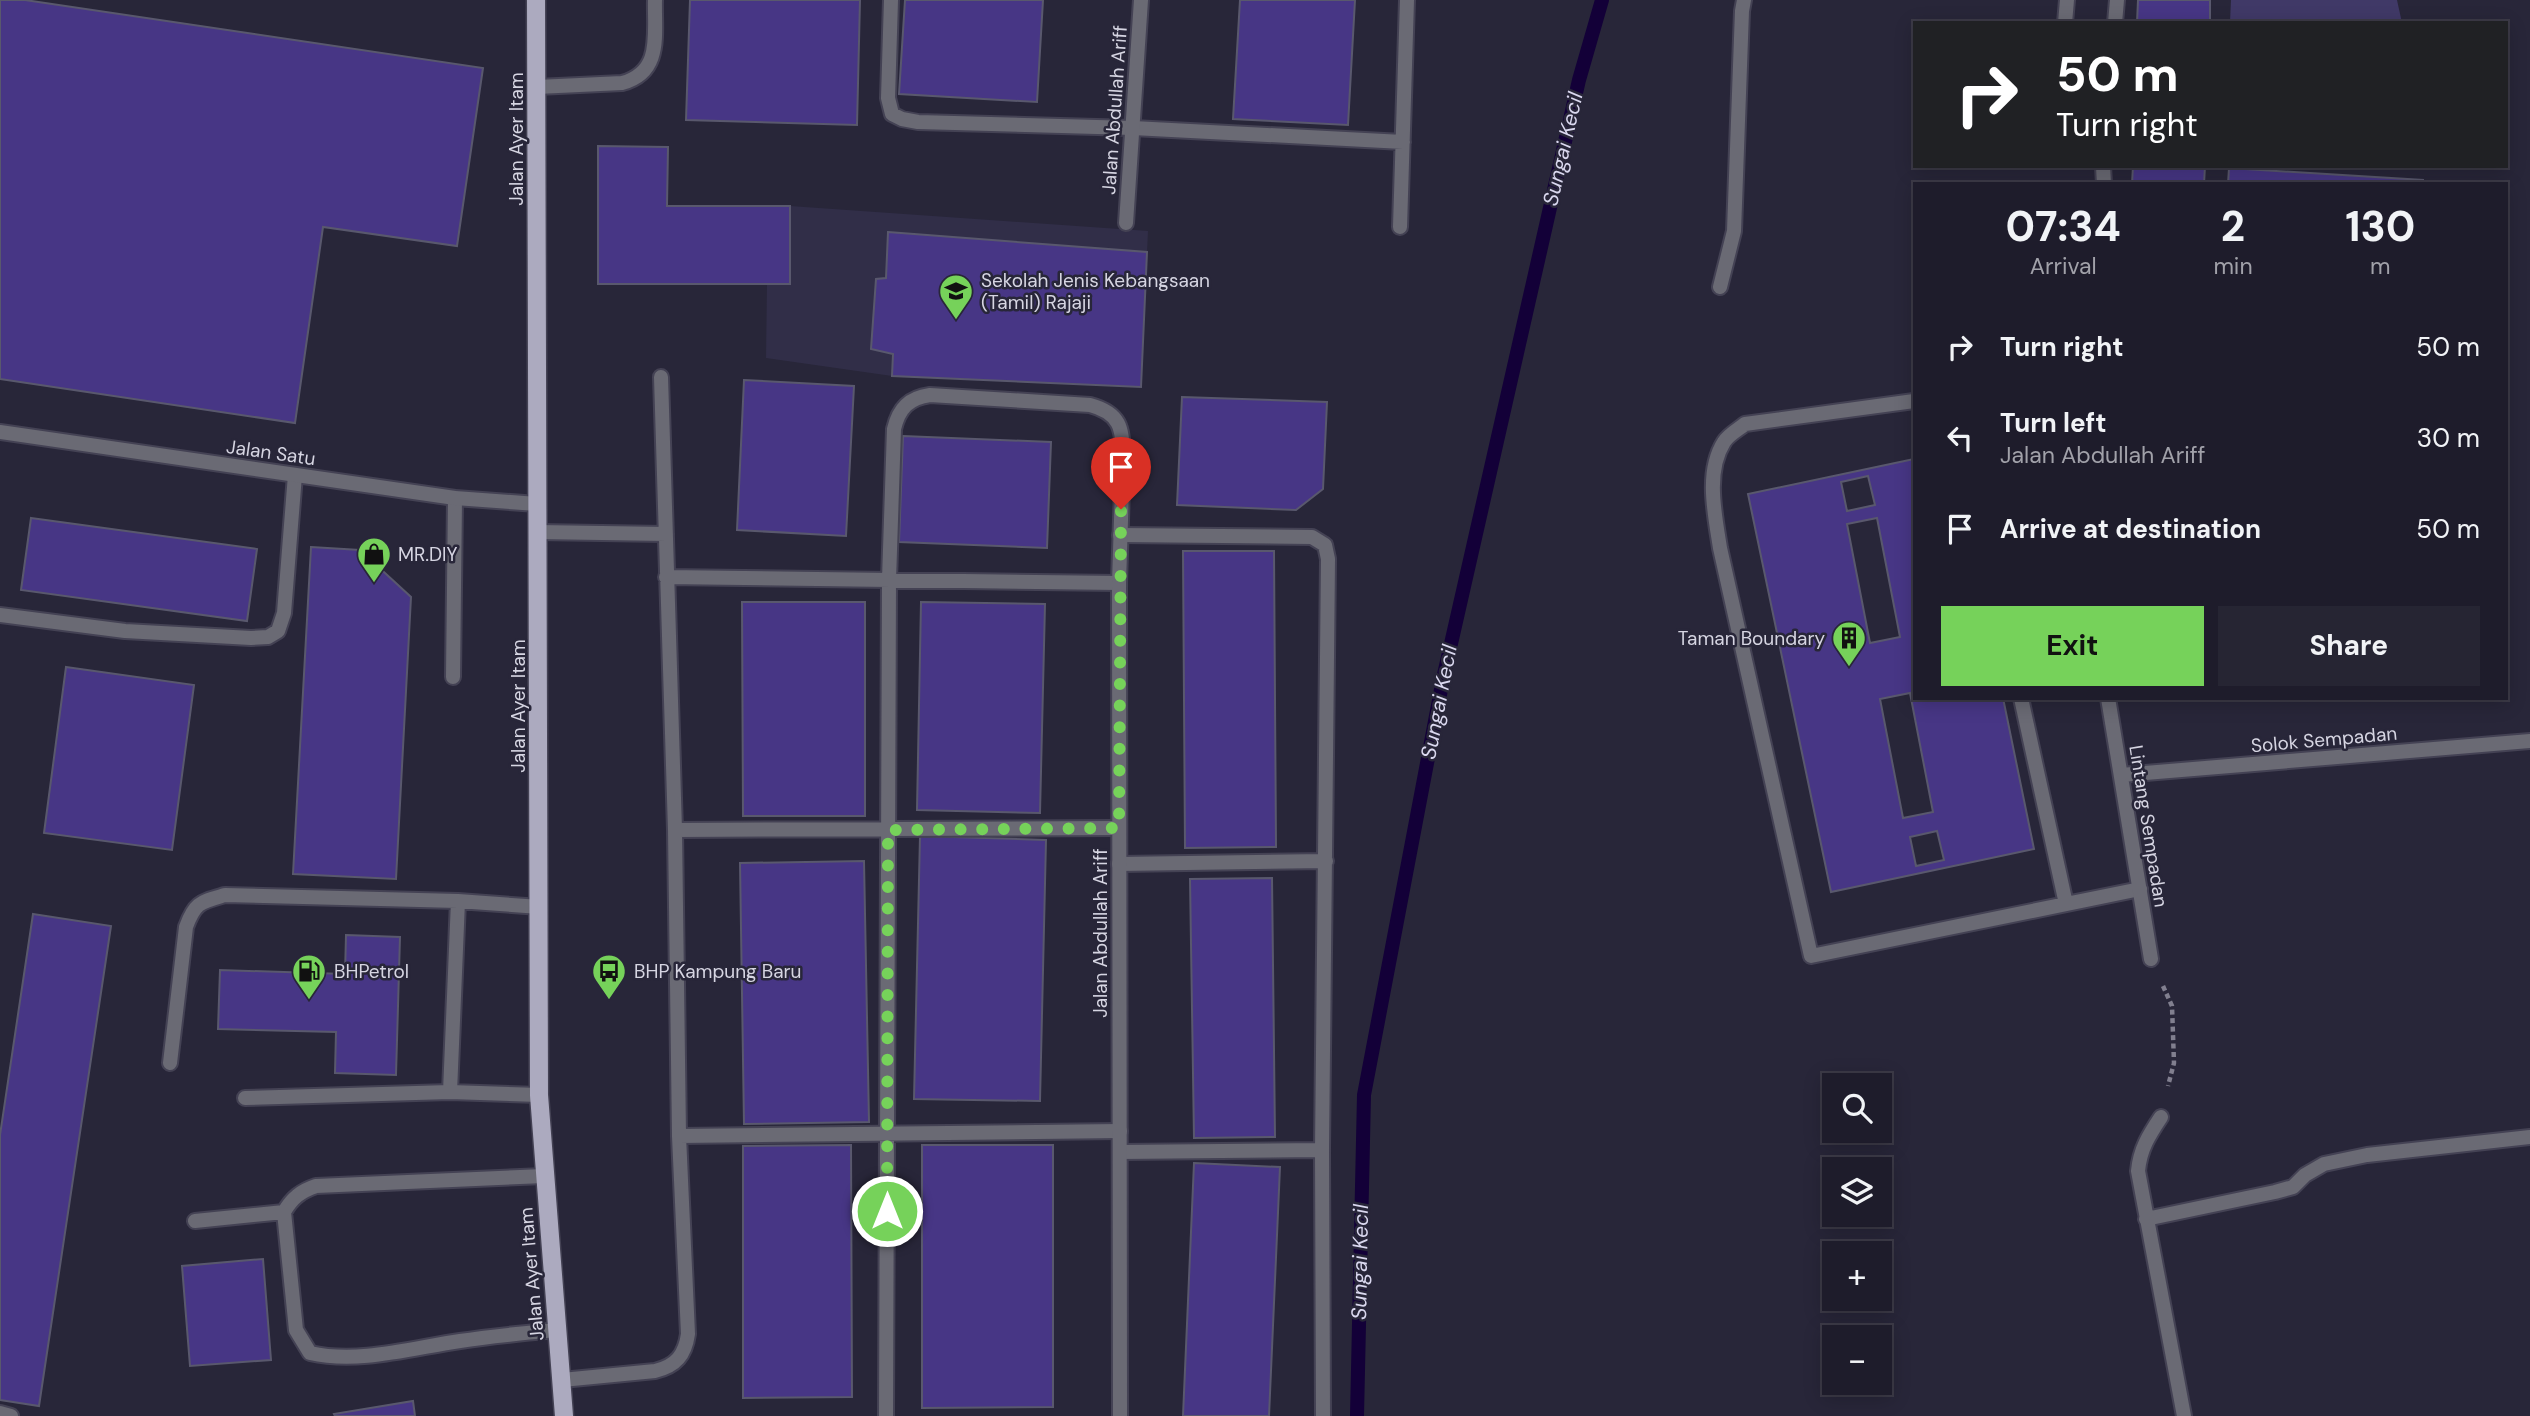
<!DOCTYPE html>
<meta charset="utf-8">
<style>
:root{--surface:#1e1c2b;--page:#262533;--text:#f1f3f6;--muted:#a1a1a9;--line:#3c3a47;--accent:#76d25a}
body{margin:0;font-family:"DM Sans",sans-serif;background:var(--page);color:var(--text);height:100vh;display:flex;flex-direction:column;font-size:26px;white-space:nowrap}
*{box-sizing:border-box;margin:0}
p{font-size:23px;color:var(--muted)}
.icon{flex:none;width:38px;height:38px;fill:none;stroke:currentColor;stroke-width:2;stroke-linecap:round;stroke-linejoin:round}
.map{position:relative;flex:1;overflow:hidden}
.drawer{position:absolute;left:1913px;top:182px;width:595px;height:518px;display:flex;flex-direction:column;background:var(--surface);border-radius:0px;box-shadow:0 4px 18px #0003,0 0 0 2px var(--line)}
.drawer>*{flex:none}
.hud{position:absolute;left:1913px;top:21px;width:595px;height:147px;border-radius:0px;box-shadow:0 4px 18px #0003,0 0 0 2px var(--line);background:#202124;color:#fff;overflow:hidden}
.buttons{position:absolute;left:1822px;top:1073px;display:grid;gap:14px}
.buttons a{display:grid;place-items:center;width:70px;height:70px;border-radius:0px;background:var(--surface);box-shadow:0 4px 18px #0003,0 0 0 2px var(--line);font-size:35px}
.pin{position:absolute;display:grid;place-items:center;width:60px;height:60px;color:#fff;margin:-72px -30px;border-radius:50% 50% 50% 0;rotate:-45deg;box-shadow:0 0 7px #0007}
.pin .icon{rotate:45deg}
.me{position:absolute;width:77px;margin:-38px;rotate:0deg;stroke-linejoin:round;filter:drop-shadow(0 0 5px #0008)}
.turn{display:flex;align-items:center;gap:24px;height:147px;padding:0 28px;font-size:32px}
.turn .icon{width:91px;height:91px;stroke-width:2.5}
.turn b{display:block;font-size:49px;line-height:60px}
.eta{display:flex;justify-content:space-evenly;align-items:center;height:119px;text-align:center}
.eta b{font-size:42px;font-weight:700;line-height:49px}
.cta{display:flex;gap:14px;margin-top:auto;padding:14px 28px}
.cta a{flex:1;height:80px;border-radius:0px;background:var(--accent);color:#111;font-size:28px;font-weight:700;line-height:80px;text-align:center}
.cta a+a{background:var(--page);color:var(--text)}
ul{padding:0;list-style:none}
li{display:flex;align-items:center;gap:21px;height:91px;padding:0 28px}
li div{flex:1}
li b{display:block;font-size:26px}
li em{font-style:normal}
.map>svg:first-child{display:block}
</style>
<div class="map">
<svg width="2530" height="1416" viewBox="0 0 2530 1416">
<rect width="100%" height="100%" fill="#282639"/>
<path fill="#312e48" d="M790,206l358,25 -7,156 -249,-11 -126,-18 1,-74h23z"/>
<path fill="#403967" d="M2231,0h166l5,23h-172z"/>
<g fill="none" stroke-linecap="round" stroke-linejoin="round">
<path stroke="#130038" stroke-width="14" d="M1357,1416l7,-321 79,-416 136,-599 23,-80"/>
</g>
<path fill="#473685" stroke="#59586d" stroke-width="2" fill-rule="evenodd" d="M0,0h25l458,68 -26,178 -134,-19 -28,196 -295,-44z
M690,0h170l-3,125 -171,-5z
M905,0h138l-6,102 -138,-8z
M1240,0h115l-7,125 -115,-6z
M2138,0h72v23h-73z
M598,146l70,1 -1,59h123v78h-192z
M2133,166h72l-1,18h-72z
M2229,168l194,12v4h-195z
M888,232l259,20 -6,135 -249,-11 1,-22 -22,-5 5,-70 10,-1z
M744,380l110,6 -8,150 -109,-6z
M1182,397l145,5 -4,87 -27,21 -119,-5z
M903,436l148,6 -4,106 -148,-6z
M1914,459v239h89l31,151 -203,43 -83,-398zM1868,476l7,29 -28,6 -6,-29zM1877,518l23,119 -30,6 -23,-119zM1910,693l23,119 -30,6 -23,-119zM1937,831l7,29 -28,6 -6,-29z
M31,518l226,31 -10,72 -226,-31z
M311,547l49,3 51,47 -15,282 -103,-5z
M1183,551h91l2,296 -91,1z
M742,602h123v214h-122z
M921,602l124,2 -5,209 -123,-3z
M66,667l128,18 -22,165 -128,-17z
M920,836l126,4 -6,261 -126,-2z
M864,861l5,261 -125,2 -4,-261z
M1272,878l3,259 -81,1 -4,-259z
M33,914l78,12 -72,480 -39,-6v-265z
M346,935l54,2 -4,138 -61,-2 1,-41 -118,-3 2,-59 125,4z
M851,1145l1,252 -109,1v-252z
M922,1145h131v262l-131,1z
M1194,1163l86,4 -11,249h-86z
M263,1259l8,101 -81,6 -8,-100z
M413,1401l2,15h-80l-1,-2z"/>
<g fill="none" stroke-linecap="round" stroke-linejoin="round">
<g stroke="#444254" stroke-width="18">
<path id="lane" d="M891,0l-3,98 4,16 10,5 16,3 215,6 270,14
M2115,23l2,-23
M537,87l85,-4c41,-11 32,-49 33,-83
M2103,166l1,18
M1400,227l7,-227
M1720,287l14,-56 8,-220 2,-11
M1914,401l-169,23c-6,5 -17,11 -21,18 -19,30 -9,73 -4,106l91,408 329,-67
M537,532l129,2
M1120,535l192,2 13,8 3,14 -6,591 1,266
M666,577l453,6
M0,615l125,16 126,7 17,-1 10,-6 6,-18 11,-138
M453,677l2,-179
M2021,698l45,206
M675,830l444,-2
M1119,864l207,-3
M170,1063l16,-136c9,-25 15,-25 39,-32l233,6
M450,1092l8,-191 82,6
M245,1098l205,-6 89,3
M679,1136l441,-5
M1120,1152l202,-2
M544,1176l-228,10c-15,5 -24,12 -32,26l12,118 14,23c49,11 102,-5 150,-12 32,-5 65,-8 97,-11
M195,1221l89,-9
M562,1380l93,-9c21,-5 30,-16 33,-37l-9,-198 -4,-306 -14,-453
M0,1413l11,3
M886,1416l3,-836 5,-151c5,-21 15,-31 36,-34l160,10c30,8 33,23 33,52"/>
</g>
<g stroke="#444254" stroke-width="18">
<path id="street" d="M2065,23l2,-23
M1126,223l15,-223
M0,432l455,66 82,6
M2108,698l43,261
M2121,775l409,-34
M2161,1117c-12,18 -21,32 -23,54l46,245
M2146,1219l129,-27 18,-5 12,-12 19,-11 43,-9 163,-18
M1120,1416l-1,-833 4,-126"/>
</g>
<g stroke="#444254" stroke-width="21">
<path id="primary" d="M536,0l3,1095 25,321"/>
</g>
<path stroke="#817f8f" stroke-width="4.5" stroke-dasharray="5 3.5" stroke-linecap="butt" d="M2163,986l9,20 2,57 -6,23"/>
<use href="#lane" stroke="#6a6a74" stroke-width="14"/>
<use href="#street" stroke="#6a6a74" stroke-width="14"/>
<use href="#primary" stroke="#acaabf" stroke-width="18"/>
</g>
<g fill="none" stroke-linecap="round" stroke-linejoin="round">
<path stroke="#76d25a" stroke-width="12" stroke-dasharray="0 21.6" d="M887,1211l1,-381 231,-2 2,-319"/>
</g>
<defs>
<g id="school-pin" transform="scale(1.75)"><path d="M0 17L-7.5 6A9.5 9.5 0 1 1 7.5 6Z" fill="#76d25a" stroke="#282639"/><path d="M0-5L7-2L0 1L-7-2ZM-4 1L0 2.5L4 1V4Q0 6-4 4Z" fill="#111"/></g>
<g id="shop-pin" transform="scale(1.75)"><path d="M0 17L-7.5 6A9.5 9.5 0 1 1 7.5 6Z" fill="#76d25a" stroke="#282639"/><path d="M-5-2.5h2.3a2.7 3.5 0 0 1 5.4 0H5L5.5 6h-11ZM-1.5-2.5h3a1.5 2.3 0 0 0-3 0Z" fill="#111"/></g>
<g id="building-pin" transform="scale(1.75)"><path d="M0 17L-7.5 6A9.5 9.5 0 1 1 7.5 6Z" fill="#76d25a" stroke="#282639"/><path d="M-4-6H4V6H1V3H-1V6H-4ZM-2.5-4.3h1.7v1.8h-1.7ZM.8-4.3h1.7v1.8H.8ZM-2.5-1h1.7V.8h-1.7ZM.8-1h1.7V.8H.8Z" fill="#111"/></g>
<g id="fuel-pin" transform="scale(1.75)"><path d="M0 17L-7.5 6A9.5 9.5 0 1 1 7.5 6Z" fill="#76d25a" stroke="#282639"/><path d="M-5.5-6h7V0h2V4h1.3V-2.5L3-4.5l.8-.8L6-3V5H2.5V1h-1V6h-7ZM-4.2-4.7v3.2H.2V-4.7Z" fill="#111"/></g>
<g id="bus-pin" transform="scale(1.75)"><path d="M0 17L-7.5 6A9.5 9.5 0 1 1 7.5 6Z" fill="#76d25a" stroke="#282639"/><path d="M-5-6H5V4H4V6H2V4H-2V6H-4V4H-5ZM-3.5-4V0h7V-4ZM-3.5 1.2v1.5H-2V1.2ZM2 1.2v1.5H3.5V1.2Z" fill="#111"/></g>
</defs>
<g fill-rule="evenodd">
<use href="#school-pin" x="956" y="291"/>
<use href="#shop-pin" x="374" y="554"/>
<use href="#building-pin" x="1849" y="638"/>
<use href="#fuel-pin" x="309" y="971"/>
<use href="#bus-pin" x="609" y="971"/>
</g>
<g text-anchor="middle" stroke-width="5" stroke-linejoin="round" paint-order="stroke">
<g font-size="19" fill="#d6d5e2" stroke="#282639">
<text transform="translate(1114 110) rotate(-86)" y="7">Jalan Abdullah Ariff</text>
<text transform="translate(516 139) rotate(-90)" y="7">Jalan Ayer Itam</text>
<text transform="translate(271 452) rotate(8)" y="7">Jalan Satu</text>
<text transform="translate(518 706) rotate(-90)" y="7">Jalan Ayer Itam</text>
<text transform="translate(2324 739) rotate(-5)" y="7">Solok Sempadan</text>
<text transform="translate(2149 826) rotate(81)" y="7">Lintang Sempadan</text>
<text transform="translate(1100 933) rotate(-90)" y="7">Jalan Abdullah Ariff</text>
<text transform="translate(531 1274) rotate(-95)" y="7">Jalan Ayer Itam</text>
</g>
<g font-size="19" fill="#d6d5e2" stroke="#282639" text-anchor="start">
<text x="981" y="287">Sekolah Jenis Kebangsaan<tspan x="981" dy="22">(Tamil) Rajaji</tspan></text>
<text x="398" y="561">MR.DIY</text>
<text x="1825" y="645" text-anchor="end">Taman Boundary</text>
<text x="334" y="978">BHPetrol</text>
<text x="634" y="978">BHP Kampung Baru</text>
</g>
<g font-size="21" font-style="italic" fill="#dad8ef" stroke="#282639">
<text transform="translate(1563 149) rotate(-77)" y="7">Sungai Kecil</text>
<text transform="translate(1439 702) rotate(-79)" y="7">Sungai Kecil</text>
<text transform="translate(1360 1262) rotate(-89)" y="7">Sungai Kecil</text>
</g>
</g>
</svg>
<div class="buttons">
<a><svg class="icon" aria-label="search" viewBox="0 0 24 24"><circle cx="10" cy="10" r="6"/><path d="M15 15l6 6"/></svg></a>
<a><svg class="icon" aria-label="layers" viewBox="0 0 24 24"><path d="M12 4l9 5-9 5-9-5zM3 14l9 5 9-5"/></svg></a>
<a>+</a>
<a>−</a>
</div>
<div class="pin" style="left:1121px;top:509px;background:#d93025"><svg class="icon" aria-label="arrive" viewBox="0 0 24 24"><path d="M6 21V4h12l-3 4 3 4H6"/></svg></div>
<svg class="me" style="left:887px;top:1211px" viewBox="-20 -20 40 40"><circle r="17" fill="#76d25a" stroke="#fff" stroke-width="3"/><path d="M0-11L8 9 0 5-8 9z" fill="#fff"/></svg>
<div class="hud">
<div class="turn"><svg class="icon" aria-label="right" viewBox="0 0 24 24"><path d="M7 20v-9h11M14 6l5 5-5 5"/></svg><div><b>50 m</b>Turn right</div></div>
</div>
<section class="drawer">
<div class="eta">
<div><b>07:34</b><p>Arrival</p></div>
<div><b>2</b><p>min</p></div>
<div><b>130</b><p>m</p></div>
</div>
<ul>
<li><svg class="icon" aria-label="right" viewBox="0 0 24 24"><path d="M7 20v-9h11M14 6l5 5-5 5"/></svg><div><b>Turn right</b></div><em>50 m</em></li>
<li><svg class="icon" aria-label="left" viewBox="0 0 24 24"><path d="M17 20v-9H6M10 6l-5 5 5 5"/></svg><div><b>Turn left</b><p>Jalan Abdullah Ariff</p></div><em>30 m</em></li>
<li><svg class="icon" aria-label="arrive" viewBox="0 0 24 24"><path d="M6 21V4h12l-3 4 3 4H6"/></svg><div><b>Arrive at destination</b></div><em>50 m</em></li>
</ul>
<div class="cta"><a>Exit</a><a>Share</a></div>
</section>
</div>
